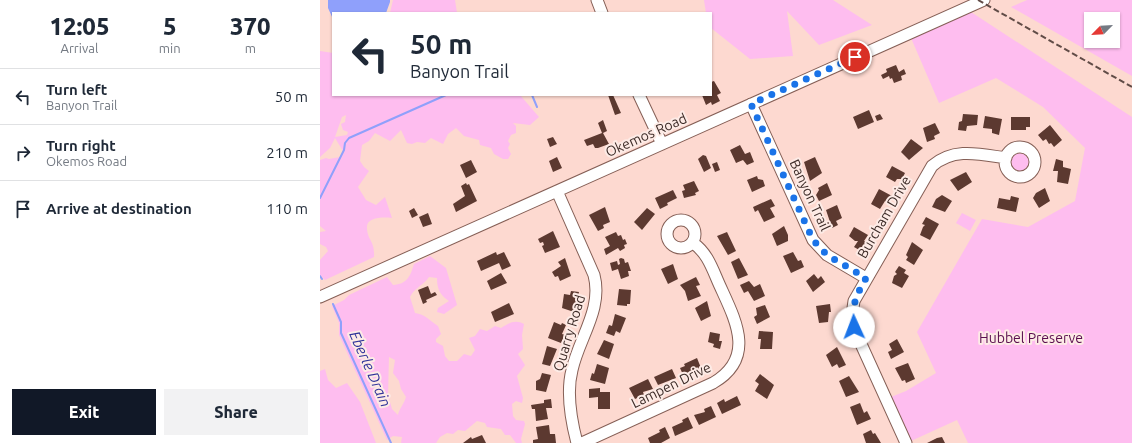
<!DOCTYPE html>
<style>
:root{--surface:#fff;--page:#f2f2f3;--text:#1f2937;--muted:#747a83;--line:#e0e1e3;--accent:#111827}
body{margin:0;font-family:Ubuntu,sans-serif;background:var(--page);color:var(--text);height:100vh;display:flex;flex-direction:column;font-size:15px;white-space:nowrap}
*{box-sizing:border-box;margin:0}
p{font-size:13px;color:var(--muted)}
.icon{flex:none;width:22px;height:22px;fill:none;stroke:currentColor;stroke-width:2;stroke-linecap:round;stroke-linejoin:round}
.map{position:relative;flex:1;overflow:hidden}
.panel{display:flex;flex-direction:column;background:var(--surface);width:320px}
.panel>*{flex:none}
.top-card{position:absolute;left:12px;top:12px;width:380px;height:84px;border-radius:0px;box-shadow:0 1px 3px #0004;background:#fff;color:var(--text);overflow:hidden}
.needle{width:26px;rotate:246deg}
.controls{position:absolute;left:764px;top:12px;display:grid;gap:8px}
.controls a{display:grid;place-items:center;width:36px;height:36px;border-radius:0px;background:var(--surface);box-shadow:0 1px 3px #0004;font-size:20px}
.pin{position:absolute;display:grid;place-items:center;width:34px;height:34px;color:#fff;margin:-17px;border:2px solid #fff;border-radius:50%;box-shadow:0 1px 4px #0007}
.me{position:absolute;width:44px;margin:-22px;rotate:358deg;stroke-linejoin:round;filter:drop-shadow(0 0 3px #0008)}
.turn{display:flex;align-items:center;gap:14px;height:84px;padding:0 12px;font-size:18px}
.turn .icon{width:52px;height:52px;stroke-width:2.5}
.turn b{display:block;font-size:28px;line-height:34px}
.eta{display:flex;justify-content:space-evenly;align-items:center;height:68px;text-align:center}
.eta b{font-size:24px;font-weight:800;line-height:28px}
.action{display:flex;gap:8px;margin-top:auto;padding:8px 12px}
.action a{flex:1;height:46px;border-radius:0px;background:var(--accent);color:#fff;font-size:16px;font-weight:800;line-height:46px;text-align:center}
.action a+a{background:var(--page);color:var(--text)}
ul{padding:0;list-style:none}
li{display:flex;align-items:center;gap:12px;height:56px;padding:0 12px;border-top:1px solid var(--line)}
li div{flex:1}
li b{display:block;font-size:15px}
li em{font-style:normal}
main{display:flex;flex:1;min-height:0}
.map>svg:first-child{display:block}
</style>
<main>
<section class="panel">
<div class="eta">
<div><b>12:05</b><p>Arrival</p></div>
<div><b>5</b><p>min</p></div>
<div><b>370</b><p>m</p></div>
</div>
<ul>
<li><svg class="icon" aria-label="left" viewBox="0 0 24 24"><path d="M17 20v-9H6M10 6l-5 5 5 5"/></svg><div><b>Turn left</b><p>Banyon Trail</p></div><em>50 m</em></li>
<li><svg class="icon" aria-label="right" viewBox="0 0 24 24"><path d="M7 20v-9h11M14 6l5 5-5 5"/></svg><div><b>Turn right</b><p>Okemos Road</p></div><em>210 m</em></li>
<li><svg class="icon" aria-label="arrive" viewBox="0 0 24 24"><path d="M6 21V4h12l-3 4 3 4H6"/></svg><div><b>Arrive at destination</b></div><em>110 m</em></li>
</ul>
<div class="action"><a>Exit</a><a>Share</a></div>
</section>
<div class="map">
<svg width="812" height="443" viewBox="0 0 812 443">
<rect width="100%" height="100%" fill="#fdd9d0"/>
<path fill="#febdef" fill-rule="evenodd" d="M73,0h62l2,13h-67z
M384,0h129l39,25 -53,20 -32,-34 6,45 -43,3 -39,-31v-15h-5z
M707,0h105v76l-121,-69zM771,19h22v22h-22z
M651,12l161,105v326h-164l-11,-23 -46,21 -20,-44 15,-6 30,-18 -19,-41 65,-113 46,8 47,-26 10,-53 -42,-41 -47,-29 -57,25 -28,-65z
M0,51l13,2v42h187l19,22 -9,8 -17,-2 3,3v7l-5,2 -3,6 2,3 -2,4 3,6 -3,5h-5l-9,-5 -3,-6 -11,-3 -1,-5 -15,-4 -8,-8 -8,6 -5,10 -12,-6 -6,5 -8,-1 -5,2 -5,-1 -6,-13 -11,11 -15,-8 -6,8 -7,4 -2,16 4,6 5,4 -11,16 8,13 10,5 9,-8 7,21c-7,-1 -27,-2 -25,11 1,12 8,12 7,28l-49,23 -5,-5v-15l8,-9 -2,-4 -6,-3v-12l6,-1 -6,-5v-66l6,-2 3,1 11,-2 3,-6 -8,-13 -5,10 -10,9zM26,115l-1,7 -4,2 2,6 5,2 -1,3 -12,2 7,-20z
M691 162a9 9 0 1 1 18 0a9 9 0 1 1-18 0Z
M642,213l14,7 -6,11 -14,-8z
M110,256l16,12 11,37 -13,9 -7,-2 1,-4 11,-7c-9,-6 -12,-12 -12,-23l-8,-1c-5,8 -14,10 -19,20l5,16c10,1 15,8 23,13l3,8 -5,5v3l7,4 2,10 4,5h8l7,-7 7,2 4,-6 -6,-12 6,-2 5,-7 7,2 8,-5 6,2c8,-5 14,-9 23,-4l-2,11 1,14 -5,5 7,11 -8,11 6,22 -1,5 -6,-2 -4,3 1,12 3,4 8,1 1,3 -4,15 1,4h-6l-6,-8h-5l-4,-6 -14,-2 -2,-4 -8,-2 -12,10 -7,-1 -5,4 -6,-1 -7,4 -4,6h-35l1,-6 -9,-1 -6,4 -48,-105v-12l-7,-17 12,-6 5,-5 38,-18 6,8c14,-1 17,-8 21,-21zM69,357l6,3 -2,13 6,8 2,8 5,8c-2,7 -7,12 -8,18l-6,-6 -4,-14z
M5,369l3,11 8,8 11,-5 13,19 16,41h-56v-72z"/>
<path fill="#8fa0fb" d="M8,0h62v2l-4,11h-53v6l-5,-11z"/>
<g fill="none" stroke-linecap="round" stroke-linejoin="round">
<path stroke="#8fa0fb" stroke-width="2" d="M212,95l5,12
M0,198l24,-48 1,-7 4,-5 97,-43
M0,276l2,3
M13,304l8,18v11l50,110"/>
</g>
<path fill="#5c3930" d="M576,65l3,7 5,-3 2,5 -5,2 1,4 -8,3 -2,-5 -2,1 -1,-3 -6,3 -2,-4 6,-3 -1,-3z
M394,81l7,12 -4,2 3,6 -8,4 -1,-3 -5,3 -4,-10h9v-13z
M288,95h5l8,18 -6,2z
M549,110l5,12 -16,7 -5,-12z
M560,114l3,5 -6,2 -2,-5z
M643,114l15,1 -1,10 -10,1 -1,5 -8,-1 1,-8 3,-1z
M665,116l17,3 -3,16 -7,-2v-4l-9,-1z
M691,117h19v10h-4v3h-15z
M283,120l4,11 -4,2 6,11 -11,4h-3l-2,-4 -6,2 -3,-6 18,-7 -4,-10z
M615,123l5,10 -6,3 1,3 -8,3 -4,-14z
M730,125l12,15 -8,7 -3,-4 -2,1 -3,-5 -3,2 -5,-6z
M233,137l4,7 -7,3 -3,-8z
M591,139l12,9 -14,12 -8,-8z
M420,145l5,9 5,-2 4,10 -7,3 -4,-5 -7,3 -6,-13z
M383,155l3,1 5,12 -7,4 -6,-13z
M237,157l5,11 -9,4 -4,-11z
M495,157l7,16 -12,8 -6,-19z
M736,159l7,2v6l8,2 -3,15 -11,-2 1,-11h-5z
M151,160l6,12 -11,6 -6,-13z
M397,162l3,8 -5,2 -3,-8z
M572,166l13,7 -3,6h-5l-2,3 -9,-5z
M646,172l6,10 -14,9 -8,-11z
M437,176l1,3 5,1 2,6 -13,6 -5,-12z
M374,181l5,10 -4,2 1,2 -12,3 -2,-7 3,-1 -2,-5z
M146,183l1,2 2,-1 8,17 -21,11 -3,-8 12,-8 -4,-10z
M507,183l5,12 -13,6 -3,-6 3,-5 -1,-2z
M725,188l5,13 -11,7 -6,-10 3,-5z
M559,189l13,7 -4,7 -3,-2 -5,8 -9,-5z
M353,190l4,8 -10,5 1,2 -8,4 -5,-11z
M622,195l10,6 -7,11 -13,-5 4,-8z
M691,196l8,2 -3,14 -19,-4 2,-10 11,2z
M451,199l4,7 -5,2 5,9 -11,5 -6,-12 -3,2 -2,-5z
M517,205l5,13 -6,3 2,4 -6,3 -6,-18z
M285,207l5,15 -7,3 1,3 -6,3 -9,-16z
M94,208l4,7 -6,3 -3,-7z
M327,208l8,6 -13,16 -8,-8z
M108,213l4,11 -9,3 -4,-10z
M606,217l13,7 -9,16 -10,-5 3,-8 2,-2 -3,-1z
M464,226l4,9v6l-11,5 -5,-12z
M534,227l14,8 -4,6 2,1 -5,9 -7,-4 4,-6h-3l-6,-5z
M233,231l7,16 -15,6 -3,-7 2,-1 -1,-3 -3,1 -2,-4z
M296,232l2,4 3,-1 2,5 2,-1 2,5 -3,1 1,3 -5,3 -2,-3 -12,7 -2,-6 6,-3 -5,-9z
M407,232l9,19 -8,4 -11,-19z
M592,242l11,8 -9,15 -8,-5 2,-3 -2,-2z
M176,252l1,3 7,-3 7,14 -9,4 -3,-7 -18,8 -4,-10z
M473,252l5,9 3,-1 3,7 -13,6 -8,-17z
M245,258l6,18 -11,5 -2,-5 -3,1 -3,-5 9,-6 -3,-4z
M301,258l3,1 1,4 3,-1 3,9h-3l1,5 -8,3 -3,-10 -6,2 -2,-8 7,-2 1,4 2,-1 -1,-5z
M419,258l9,17 -10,4 -7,-17z
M353,264l5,15 -10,5 -7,-15z
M579,266l7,4 -2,3 5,3 -7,12 -10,-5 2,-7 3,-2 -2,-2z
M181,273l6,10 -16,7 -4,-9z
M494,274l4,5 3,-3 4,6 -12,10 -7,-11z
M376,277l4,8 -4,1 5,10 -13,5 -3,-10 -5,-6z
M429,281l5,6 6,-3 5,12 -11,5 -6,-10 -4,2 -4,-8z
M108,286l3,8 4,-2 2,3 -11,5 1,2 -4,2 -5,-14z
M299,289l12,1 -1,14h-3v2l-10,-1z
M251,291l8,1 -5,20 -12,-4 2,-14 6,1z
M387,301l4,15 -10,5 -6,-13z
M189,303l5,11 -19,8 -4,-10z
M510,304l1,8h-2l-1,10 -9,1 -3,-17z
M445,305l5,12 -13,7 -3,-7 3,-2 -1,-7z
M295,314l11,4 -6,15 -4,-2 -2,5 -8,-3 3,-8 3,1z
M234,322l7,3 1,-2 4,2 -4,9 3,1 -4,8 -13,-5z
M439,331l14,1 -1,17h-12l1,-10h-3z
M390,332l10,2 -1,7h3l-2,8 -7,-2 1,-3 -6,-2z
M577,339l7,13 -13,7 -3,-7 4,-2 -3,-6z
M284,340l10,4 -5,15 -12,-5z
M227,346l10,3 -7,17 -8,-2z
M517,347l9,18 -7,3 -2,-4 -5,3 -6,-12z
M377,358l4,10 -17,9 -4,-9 5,-2 -1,-2z
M588,363l7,16 -9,4 -1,-3 -3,1 -7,-13z
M277,364l12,4 -4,16 -15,-4 2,-7 2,1z
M352,369l4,9 -18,7 -4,-8z
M222,373l9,2 -5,17 -10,-2v-9l4,-2z
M440,374l14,11 -7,14 -12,-8 4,-7 -4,-3z
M529,376l10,16 -13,5 -7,-16z
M328,379l5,10 -10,3 1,3 -9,4 -6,-11z
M280,388v4h10v17h-12v-12l-9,1v-9z
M417,396l4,9 -19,9 -5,-11 7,-4 1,3z
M231,399l1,9h-6l2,11 -12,2 -1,-12h-3l-1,-4 13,-2v-3z
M540,403l4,10 3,-2 4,8 -14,6 -7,-18z
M391,406l5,11 -17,8 -5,-10 11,-3 -1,-3z
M368,417l5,11 -18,8 -3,-9 11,-5 -1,-2z
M229,425l1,9h5l1,9h-23v-3l5,-1 -2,-12z
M345,427l5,11 -9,5h-11l-2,-5 12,-6 -1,-2z
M551,430l2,4 2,-1 6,10h-15l-3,-9z
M162,435l4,8h-23l8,-6 1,2z
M622,437l3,6h-18l10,-5z"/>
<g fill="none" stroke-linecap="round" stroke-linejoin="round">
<g stroke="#855f56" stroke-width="13">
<path id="minor" d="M277,0l5,13
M319,95l23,49
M431,104l62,136 14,15 39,23
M685 162a15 15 0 1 1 30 0a15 15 0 1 1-30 0Z
M237,191l37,84c9,34 -15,63 -22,95 -6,23 -1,50 5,73
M347 234a14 14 0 1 1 28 0a14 14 0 1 1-28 0Z
M0,297l664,-297
M262,443l131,-60c43,-25 23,-62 7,-97 -7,-15 -12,-33 -27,-43
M586,443l-50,-110 -4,-18 2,-14 78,-135c22,-19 47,-12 74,-8"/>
</g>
<use href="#minor" stroke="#fff" stroke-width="11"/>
<path stroke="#614c47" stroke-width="2" stroke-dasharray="6 3" stroke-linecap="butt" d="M658,0l154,87"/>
</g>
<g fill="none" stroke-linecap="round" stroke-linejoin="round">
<path stroke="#1a73e8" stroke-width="7" stroke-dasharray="0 12.6" d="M534,327c-4,-19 3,-33 12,-49l-39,-23 -14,-15 -62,-136 104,-47"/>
</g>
<g text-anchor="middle" stroke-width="4" stroke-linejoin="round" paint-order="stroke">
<g font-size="14" fill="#3c2b27" stroke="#fdebe6">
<text transform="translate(326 135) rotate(-24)" y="5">Okemos Road</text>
<text transform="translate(490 195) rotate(65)" y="5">Banyon Trail</text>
<text transform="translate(564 217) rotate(-60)" y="5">Burcham Drive</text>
<text transform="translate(249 333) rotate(-73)" y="5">Quarry Road</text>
<text transform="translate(351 385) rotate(-26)" y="5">Lampen Drive</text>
</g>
<g font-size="14" fill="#5a0e4f" stroke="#fdebe6">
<text x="711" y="343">Hubbel Preserve</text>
</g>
<g font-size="15" font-style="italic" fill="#30349a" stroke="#fdebe6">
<text transform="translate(50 369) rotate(66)" y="5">Eberle Drain</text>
</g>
</g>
</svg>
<div class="controls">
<a><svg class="needle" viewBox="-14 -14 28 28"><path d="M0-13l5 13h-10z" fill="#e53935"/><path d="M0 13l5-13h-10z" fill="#747a83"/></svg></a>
</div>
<div class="pin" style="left:535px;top:57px;background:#d93025"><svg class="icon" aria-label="arrive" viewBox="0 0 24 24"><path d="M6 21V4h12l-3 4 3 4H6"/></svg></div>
<svg class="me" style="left:534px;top:327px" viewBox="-20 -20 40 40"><circle r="19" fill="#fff"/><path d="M0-13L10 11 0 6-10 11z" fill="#1a73e8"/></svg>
<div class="top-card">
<div class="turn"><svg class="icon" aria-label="left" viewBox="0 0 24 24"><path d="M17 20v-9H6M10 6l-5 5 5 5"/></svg><div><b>50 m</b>Banyon Trail</div></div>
</div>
</div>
</main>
